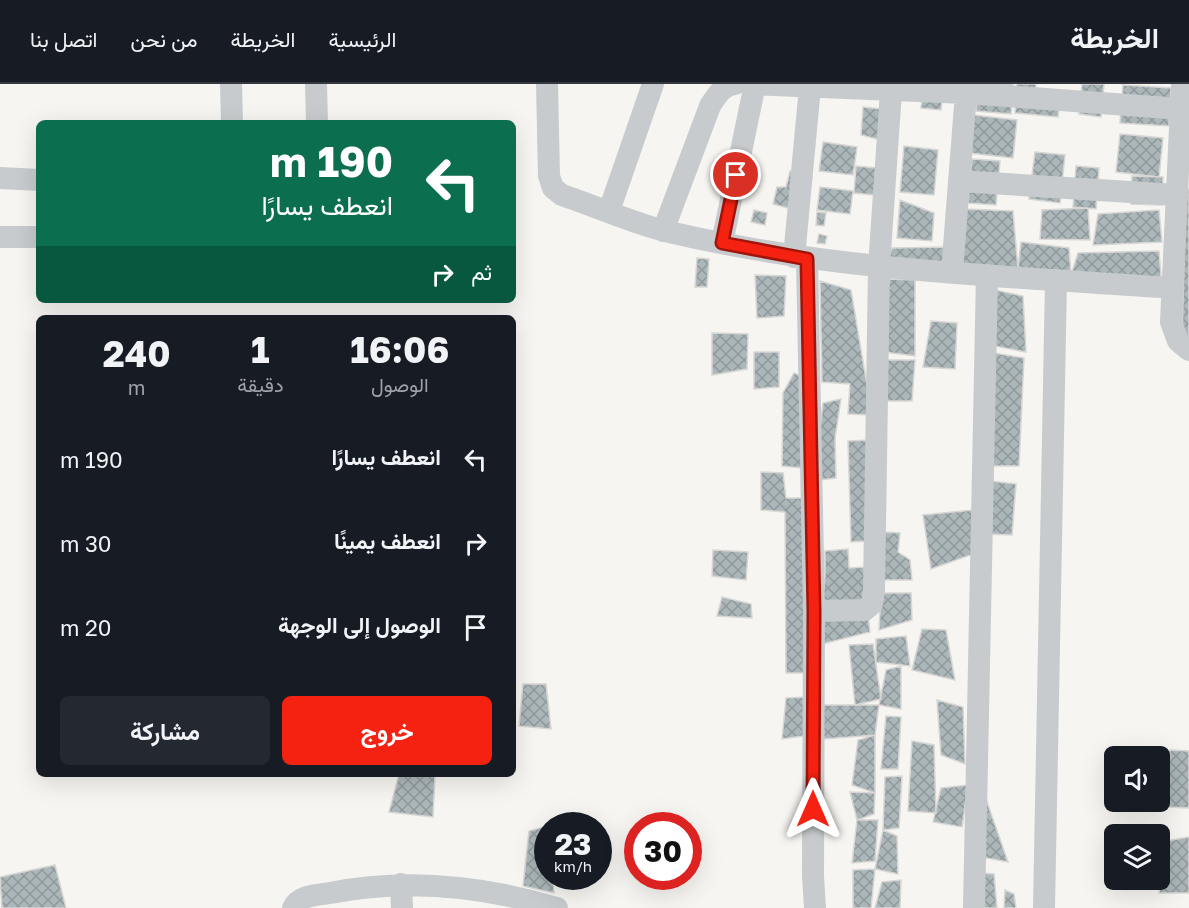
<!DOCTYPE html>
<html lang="ar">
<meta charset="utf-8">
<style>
:root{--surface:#171b24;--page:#242831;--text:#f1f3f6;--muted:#9ea1a6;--line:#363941;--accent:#f52111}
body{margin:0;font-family:"Golos Text",Vazirmatn,sans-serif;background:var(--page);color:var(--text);direction:rtl;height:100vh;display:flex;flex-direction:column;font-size:22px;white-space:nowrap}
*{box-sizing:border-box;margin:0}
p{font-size:20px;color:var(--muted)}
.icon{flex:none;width:33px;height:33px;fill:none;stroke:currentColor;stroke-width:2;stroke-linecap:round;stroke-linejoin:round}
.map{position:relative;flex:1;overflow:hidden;direction:ltr}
.details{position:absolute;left:36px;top:231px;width:480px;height:462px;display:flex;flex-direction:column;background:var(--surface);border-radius:9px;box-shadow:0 6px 24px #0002;direction:rtl}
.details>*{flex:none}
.hud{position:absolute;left:36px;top:36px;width:480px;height:183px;border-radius:9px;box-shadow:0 6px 24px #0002;direction:rtl;background:#0b6e4f;color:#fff;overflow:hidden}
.fabs{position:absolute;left:1104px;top:662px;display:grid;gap:12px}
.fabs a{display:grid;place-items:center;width:66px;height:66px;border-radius:9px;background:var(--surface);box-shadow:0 6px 24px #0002;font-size:30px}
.speed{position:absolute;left:534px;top:728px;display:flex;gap:12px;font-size:30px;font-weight:700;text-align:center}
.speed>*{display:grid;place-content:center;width:78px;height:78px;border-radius:50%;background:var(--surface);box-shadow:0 6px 24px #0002;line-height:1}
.speed small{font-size:15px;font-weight:400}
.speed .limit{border:9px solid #d22;background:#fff;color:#111}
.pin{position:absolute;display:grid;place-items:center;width:51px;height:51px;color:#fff;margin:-26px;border:3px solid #fff;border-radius:50%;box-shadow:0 2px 6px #0007}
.me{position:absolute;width:66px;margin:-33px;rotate:0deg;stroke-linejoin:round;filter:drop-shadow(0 0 4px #0008)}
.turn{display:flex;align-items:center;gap:21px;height:126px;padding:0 24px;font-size:27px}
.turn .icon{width:78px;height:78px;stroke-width:2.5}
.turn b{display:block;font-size:42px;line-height:51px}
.then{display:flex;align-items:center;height:57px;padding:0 24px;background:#0003;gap:12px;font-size:22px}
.eta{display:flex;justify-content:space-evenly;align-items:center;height:102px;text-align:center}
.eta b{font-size:36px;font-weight:700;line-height:42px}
.action{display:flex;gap:12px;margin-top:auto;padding:12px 24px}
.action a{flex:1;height:69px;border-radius:9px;background:var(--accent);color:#fff;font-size:24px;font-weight:700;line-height:69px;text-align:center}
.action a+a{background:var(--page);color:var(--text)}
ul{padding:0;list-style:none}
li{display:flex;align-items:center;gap:18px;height:84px;padding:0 24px}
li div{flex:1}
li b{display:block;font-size:22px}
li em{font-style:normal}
header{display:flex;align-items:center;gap:36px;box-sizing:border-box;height:84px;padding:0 30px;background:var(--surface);border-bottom:2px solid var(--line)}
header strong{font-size:28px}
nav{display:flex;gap:33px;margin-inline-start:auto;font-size:21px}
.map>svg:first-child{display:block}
</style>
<header>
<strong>الخريطة</strong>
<nav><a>الرئيسية</a><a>الخريطة</a><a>من نحن</a><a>اتصل بنا</a></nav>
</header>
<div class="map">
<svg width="1189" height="824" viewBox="0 0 1189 824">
<defs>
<pattern id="building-cross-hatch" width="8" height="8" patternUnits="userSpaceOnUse" patternTransform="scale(1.5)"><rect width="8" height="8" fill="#acb7ba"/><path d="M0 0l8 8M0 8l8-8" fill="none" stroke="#8f999c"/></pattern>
</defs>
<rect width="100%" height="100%" fill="#f6f5f1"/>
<path fill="url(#building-cross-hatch)" stroke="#d7d6d4" stroke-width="1.5" d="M924,0h20l-3,26 -20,-2z
M977,0h36l-2,30 -35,-3z
M1017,0h19l-1,15 25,2 -2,16 -43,-4z
M1082,0h22l-3,33 -22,-3z
M1123,1l48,3 -2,38 -49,-3z
M863,23l28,3 -2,32 -28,-7z
M973,31l44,5 -4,38 -44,-5z
M1120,50l43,4 -4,39 -43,-5z
M823,58l34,5 -4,28 -34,-4z
M904,62l34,4 -4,45 -34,-3z
M1035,68l30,3 -5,48 -31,-4z
M972,75l28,2 -4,44 -28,-2z
M856,82l31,3 -3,27 -30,-3z
M1076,82l23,2 -3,41 -23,-2z
M790,87l22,6 -9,35 -30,-8 4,-17h9z
M1132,92l31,1 -1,28 -31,-1z
M820,103l33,4 -3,23 -33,-4z
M1186,105h3v149l-7,-1z
M900,116l34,13 -2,28 -35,-3z
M1088,124l2,32 -50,-1 2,-29z
M965,125l48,2 5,58 -59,-2z
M754,126l13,3 -2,12 -14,-3z
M1159,126l3,32 -69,3 5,-31z
M817,128l9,1 -2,13 -8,-1z
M819,150l8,2 -2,8 -8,-1z
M1021,158l48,6 2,27 -53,-6z
M947,163l-1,25 -59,-11 5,-13z
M1159,167l2,26 -90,-2 7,-22z
M697,174l12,1 -2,28h-12z
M755,191l31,1 -2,40 -27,2z
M889,195l26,1v76l-31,-4z
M820,197l31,9 21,125 -24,-1 2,-30 -28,-2z
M995,206l28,6 3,56 -32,-6z
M931,237l26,2 -2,46 -32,-2z
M712,249l36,1 -1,35 -35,6z
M754,268h25v35l-25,2z
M994,269l30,5 -5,108h-26z
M886,276h29l-3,41h-30z
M794,289l10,4 -2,91 -20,-2 1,-73z
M841,315l-6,39 1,40 -16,2 -1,-42 4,-35z
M871,356l-3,101 -17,1 -3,-101z
M761,388l22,1 3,25h19l2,175h-21l-1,-161 -24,-2z
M990,397l26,3 -4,51 -24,-1z
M973,426v44l-42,15 -8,-54z
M884,448l16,1 -2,19 12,8 2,20h-29z
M848,465l1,19 18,-1 -5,36 -40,2 3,-28v-26z
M713,466l35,2 -2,28 -34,-4z
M881,509h30l1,27 -33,10z
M722,513l29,7 1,14 -35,-2z
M868,530l2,18 -48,12 1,-23z
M922,545l24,1 9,50 -43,-10z
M906,552l4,30 -34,-4v-23z
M873,560l8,55 -26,6 -6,-60z
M901,582v43l-22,-4 7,-35z
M523,600h23l5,45 -32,-3z
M806,613l-2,39 -22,3 4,-41z
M937,616l26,7 2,57 -24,-9z
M818,621h61l-4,30 -51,4z
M886,632l15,1 -3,52h-17z
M875,651v58l-23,-8 6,-45z
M912,657l22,4 2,68 -28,-2z
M1170,666l19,1v57l-22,-1z
M399,690h36l-2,43 -44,-5z
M902,692l-3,52 -16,2 2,-53z
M968,701l-6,42 -29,-5 8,-34z
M850,708l25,1 -1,21 -17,6z
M986,715l22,63 -43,-8z
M857,736h21l-3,41 -23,2z
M548,742v50h5l1,17 -31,-7 6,-55z
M883,746l14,6 1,38 -23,-5z
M1189,753v56h-30l7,-52z
M55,781l11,43h-64l-2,-31z
M875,785l-4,39h-18v-38z
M965,788l29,2 3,34h-30z
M901,796l-1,28h-25l7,-26z
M1005,806l9,4 2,14h-12z"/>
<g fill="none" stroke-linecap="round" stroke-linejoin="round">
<path stroke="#c7cbcd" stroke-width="22" d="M231,0l1,39
M316,0l1,39
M547,0l2,92 4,12 9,7c33,11 70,28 103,36 167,40 338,45 508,57
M751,0l215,9 215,16
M1182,0l-11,238 7,19 11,9
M0,94l39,2
M959,97l218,14
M609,127l44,-127
M663,147l47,-125c7,-11 12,-20 25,-22
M0,153h39
M722,159l33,-159
M794,173l16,-170
M807,175l7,352 -1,265 2,32
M952,188l14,-179
M814,527l51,-1 7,-6 2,-14 5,-323 12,-176
M401,800l1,24
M293,824c6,-13 24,-13 37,-15 76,-15 153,-7 227,15
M974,824l13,-633
M1044,824l12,-628"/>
</g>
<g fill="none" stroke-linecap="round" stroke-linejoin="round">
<g stroke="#9f150b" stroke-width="15">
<path id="route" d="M736,91l-14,68 85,16 7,352 -1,198"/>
</g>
<use href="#route" stroke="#f52111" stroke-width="10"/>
</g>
</svg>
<div class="fabs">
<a><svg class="icon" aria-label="sound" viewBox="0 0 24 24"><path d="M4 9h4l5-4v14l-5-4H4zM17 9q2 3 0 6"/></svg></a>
<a><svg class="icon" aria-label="layers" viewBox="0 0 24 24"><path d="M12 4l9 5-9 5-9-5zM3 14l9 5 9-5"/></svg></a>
</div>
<div class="speed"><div>23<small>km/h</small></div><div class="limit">30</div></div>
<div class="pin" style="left:736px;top:91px;background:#d93025"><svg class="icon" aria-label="arrive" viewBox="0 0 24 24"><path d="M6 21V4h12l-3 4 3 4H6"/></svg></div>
<svg class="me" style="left:813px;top:725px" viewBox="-20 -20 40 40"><path d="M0-17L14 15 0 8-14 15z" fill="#f52111" stroke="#fff" stroke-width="4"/></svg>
<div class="hud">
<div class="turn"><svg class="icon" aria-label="left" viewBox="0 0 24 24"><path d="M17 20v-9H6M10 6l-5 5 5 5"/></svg><div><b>190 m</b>انعطف يسارًا</div></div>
<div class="then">ثم<svg class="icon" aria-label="right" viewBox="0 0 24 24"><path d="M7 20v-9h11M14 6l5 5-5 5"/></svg></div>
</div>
<section class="details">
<div class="eta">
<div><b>16:06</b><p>الوصول</p></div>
<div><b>1</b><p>دقيقة</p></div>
<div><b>240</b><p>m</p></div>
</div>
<ul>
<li><svg class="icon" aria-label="left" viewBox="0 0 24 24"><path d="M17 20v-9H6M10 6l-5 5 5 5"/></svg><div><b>انعطف يسارًا</b></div><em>190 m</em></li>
<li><svg class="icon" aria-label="right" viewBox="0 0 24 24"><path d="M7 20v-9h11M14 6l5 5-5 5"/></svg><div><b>انعطف يمينًا</b></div><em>30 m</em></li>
<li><svg class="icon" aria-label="arrive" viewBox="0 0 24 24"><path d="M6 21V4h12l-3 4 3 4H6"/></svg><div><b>الوصول إلى الوجهة</b></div><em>20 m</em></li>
</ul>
<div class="action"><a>خروج</a><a>مشاركة</a></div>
</section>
</div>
